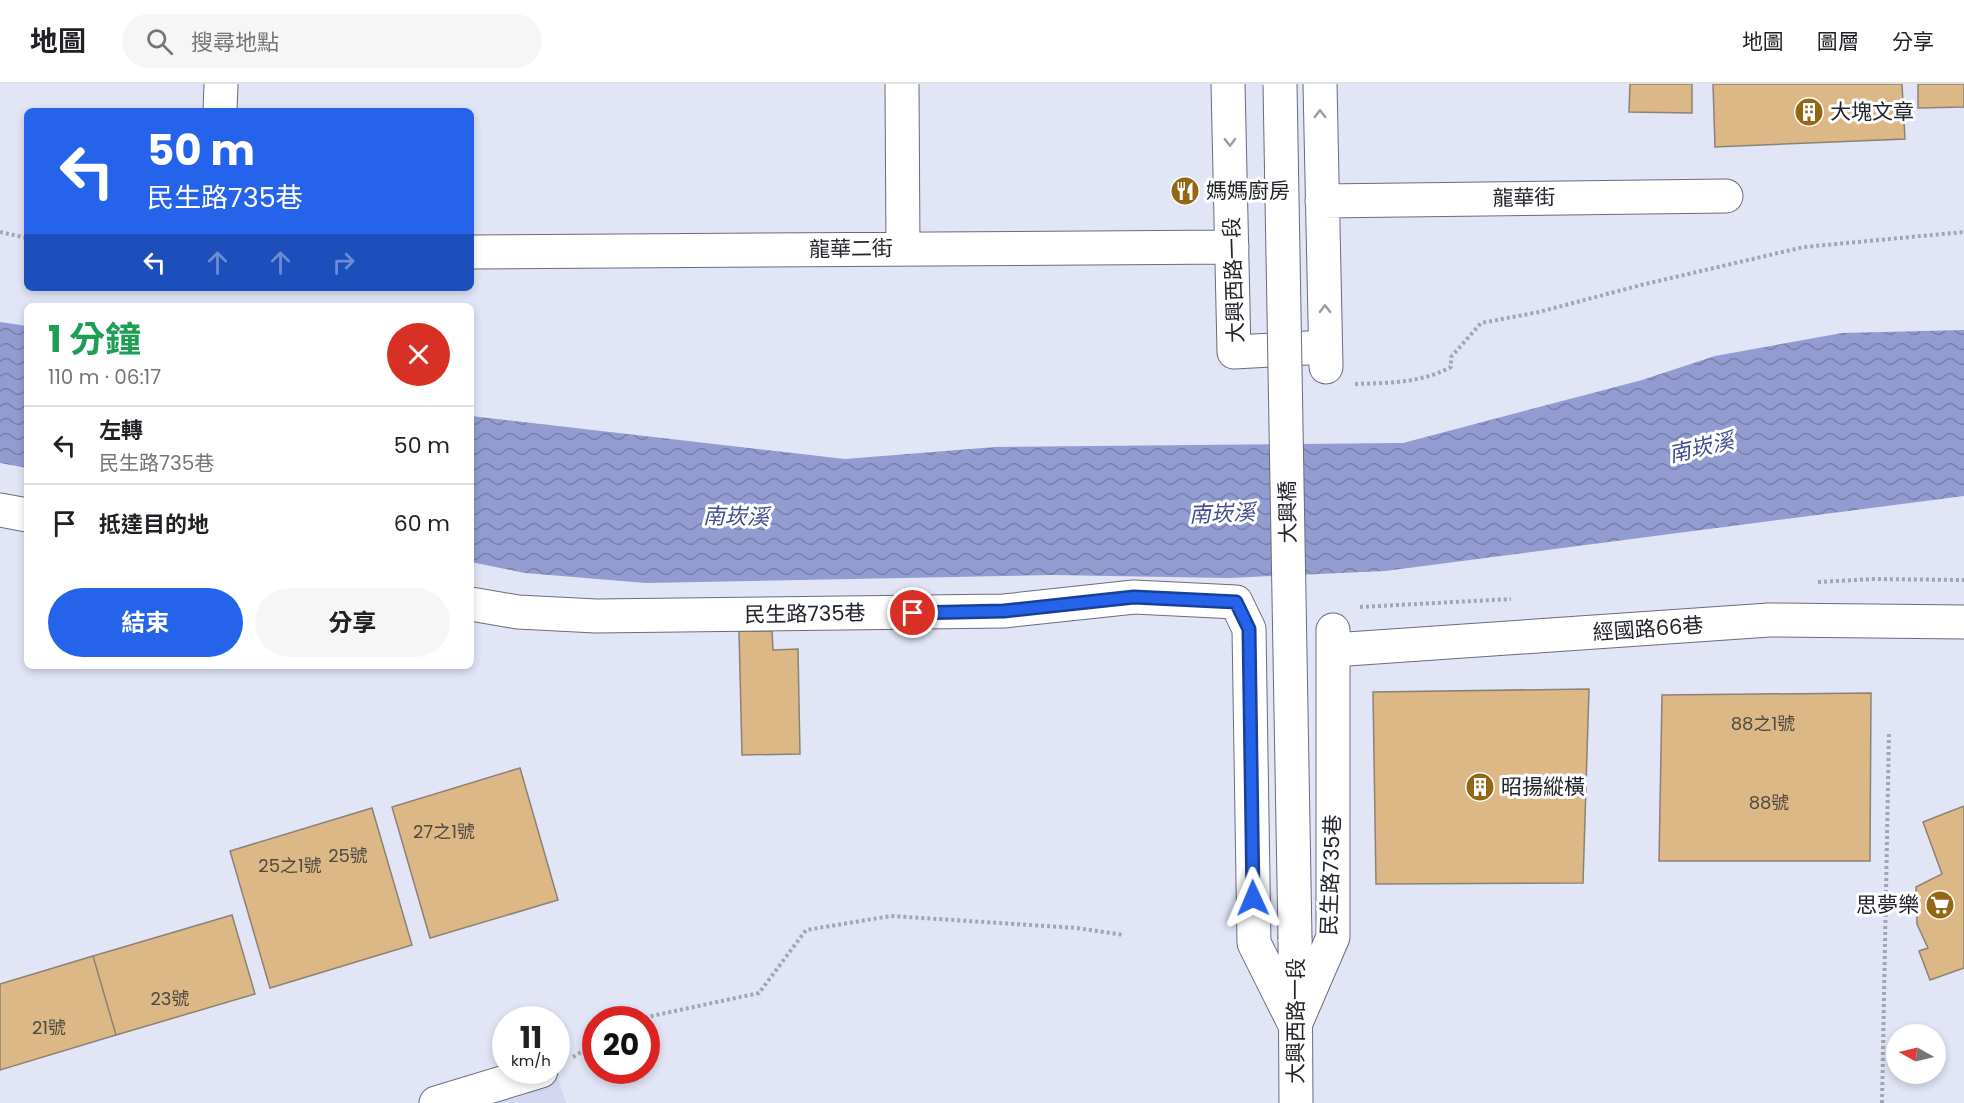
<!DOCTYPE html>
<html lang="zh-TW">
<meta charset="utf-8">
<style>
:root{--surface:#fff;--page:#f6f6f6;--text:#202124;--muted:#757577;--line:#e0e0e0;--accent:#2563eb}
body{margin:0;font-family:Poppins,"Noto Sans TC",sans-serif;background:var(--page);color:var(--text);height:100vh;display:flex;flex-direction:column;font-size:22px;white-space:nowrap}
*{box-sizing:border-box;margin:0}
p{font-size:20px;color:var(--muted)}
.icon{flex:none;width:33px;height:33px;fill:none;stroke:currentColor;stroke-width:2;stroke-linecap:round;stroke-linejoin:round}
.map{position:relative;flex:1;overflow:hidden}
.sheet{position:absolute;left:24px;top:219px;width:450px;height:366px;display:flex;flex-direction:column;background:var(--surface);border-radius:9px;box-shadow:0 3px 9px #0003}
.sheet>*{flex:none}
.top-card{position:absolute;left:24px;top:24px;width:450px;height:183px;border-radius:9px;box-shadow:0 3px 9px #0003;background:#2563eb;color:#fff;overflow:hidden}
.needle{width:39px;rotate:278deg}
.buttons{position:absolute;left:1886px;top:940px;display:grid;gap:12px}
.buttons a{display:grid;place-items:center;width:60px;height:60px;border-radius:50%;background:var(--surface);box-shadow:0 3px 9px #0003;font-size:30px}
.speed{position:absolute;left:492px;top:922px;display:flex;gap:12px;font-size:30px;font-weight:700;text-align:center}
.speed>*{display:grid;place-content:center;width:78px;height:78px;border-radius:50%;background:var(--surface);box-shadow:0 3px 9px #0003;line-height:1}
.speed small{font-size:15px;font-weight:400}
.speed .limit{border:9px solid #d22;background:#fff;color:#111}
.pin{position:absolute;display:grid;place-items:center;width:51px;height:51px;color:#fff;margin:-26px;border:3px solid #fff;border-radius:50%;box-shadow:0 2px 6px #0007}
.me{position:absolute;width:66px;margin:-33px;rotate:359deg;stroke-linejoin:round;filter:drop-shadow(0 0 4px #0008)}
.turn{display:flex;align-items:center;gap:21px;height:126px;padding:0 24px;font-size:27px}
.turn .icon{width:78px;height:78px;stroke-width:2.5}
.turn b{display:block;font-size:42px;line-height:51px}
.lanes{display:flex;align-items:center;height:57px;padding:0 24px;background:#0003;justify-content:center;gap:30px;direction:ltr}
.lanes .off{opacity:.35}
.round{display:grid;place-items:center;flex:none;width:63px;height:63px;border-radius:32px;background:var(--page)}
.overview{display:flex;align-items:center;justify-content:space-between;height:102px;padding:0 24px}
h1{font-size:36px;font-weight:700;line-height:45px;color:#1e9e55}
.action{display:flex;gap:12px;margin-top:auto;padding:12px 24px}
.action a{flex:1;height:69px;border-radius:36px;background:var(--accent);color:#fff;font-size:24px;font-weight:700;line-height:69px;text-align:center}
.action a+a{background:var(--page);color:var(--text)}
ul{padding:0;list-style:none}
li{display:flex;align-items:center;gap:18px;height:78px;padding:0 24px;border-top:2px solid var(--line)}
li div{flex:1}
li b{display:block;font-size:22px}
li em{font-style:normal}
header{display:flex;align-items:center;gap:36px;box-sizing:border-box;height:84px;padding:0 30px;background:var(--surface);border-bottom:2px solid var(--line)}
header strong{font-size:28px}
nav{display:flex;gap:33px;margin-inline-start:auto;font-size:21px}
.search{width:420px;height:54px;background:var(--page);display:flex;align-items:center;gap:15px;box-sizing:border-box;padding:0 21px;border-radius:33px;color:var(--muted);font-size:22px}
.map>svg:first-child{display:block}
</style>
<header>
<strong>地圖</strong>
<div class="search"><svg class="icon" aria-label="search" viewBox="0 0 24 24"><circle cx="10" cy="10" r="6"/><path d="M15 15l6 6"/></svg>搜尋地點</div>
<nav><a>地圖</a><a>圖層</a><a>分享</a></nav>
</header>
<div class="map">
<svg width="1964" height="1019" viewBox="0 0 1964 1019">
<defs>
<pattern id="water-waves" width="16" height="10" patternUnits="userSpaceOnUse" patternTransform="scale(1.5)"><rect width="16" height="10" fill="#929cd1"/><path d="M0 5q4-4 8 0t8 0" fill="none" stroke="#777faa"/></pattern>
</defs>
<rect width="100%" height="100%" fill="#e1e5f6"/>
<path fill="#d3d8f0" d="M558,995l8,24h-88z"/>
<path fill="url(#water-waves)" d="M0,238l27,4v142l-27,-5z
M1964,246v166l-579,75 -156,7 -177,-3 -406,8 -121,-10 -54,-11v-146l374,43 150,-12 408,-4 239,-63 73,-24 127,-23z"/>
<path fill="#dbb885" stroke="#8c8274" stroke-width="1.5" d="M1630,0h62v29l-63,-1z
M1713,0h189l3,55 -190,8z
M1918,0h46v23l-46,1z
M739,547h33l1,19 25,-1 2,105 -58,1z
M1589,605l-6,194 -207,1 -3,-192z
M1871,609l-1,168h-211l3,-166z
M520,684l38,132 -128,38 -38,-131z
M1964,722v162l-34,12 -11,-29 9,-3 -11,-24 -1,-37 26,-13 -19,-52z
M372,724l40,137 -142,43 -40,-137z
M232,831l23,79 -139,41 -23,-79z
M93,872l23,79 -116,35v-86z"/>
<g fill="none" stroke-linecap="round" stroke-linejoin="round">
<g stroke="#696c7b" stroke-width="35">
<path id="minor" d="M902,0l1,164
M1228,0l6,268 91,-5
M1320,0l6,283
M220,27l1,-27
M1322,117l404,-5
M471,168l761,-5
M0,426l27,5
M471,520l47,8 78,4 408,-5 130,-14 102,5 13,27 5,314 41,82 38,-88v-307
M1333,566l436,-30 195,2
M1295,855l1,164
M436,1019l105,-32"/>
</g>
<path stroke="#a2a5b3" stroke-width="4" stroke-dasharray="3 3" stroke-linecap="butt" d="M0,148l27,6
M1355,300c34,-1 66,-1 96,-17v-10l30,-34 58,-11 102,-27 163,-38 160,-15
M1818,498l56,-3 90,1
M1360,523l151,-8
M633,936l126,-27 47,-63 85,-14 186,12 47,7
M573,973l23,-14
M1882,1019l7,-371"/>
<use href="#minor" stroke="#fff" stroke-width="33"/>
<g stroke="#696c7b" stroke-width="35" stroke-linecap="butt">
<path id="minor-bridge" d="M1280,0l15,855"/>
</g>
<use href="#minor-bridge" stroke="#fff" stroke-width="33"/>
</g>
<defs><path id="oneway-chevron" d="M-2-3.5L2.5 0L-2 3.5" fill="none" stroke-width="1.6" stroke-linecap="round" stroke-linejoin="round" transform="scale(1.5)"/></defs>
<g stroke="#9c9c9f">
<use href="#oneway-chevron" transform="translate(1320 30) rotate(-91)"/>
<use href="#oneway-chevron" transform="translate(1230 58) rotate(89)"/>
<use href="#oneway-chevron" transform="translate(1325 225) rotate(-91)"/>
</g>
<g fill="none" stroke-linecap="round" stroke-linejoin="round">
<g stroke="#184099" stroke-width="15">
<path id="route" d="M913,529l91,-2 130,-14 102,5 13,27 4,269"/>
</g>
<use href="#route" stroke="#2563eb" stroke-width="10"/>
</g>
<defs>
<g id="building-disc" transform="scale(1.5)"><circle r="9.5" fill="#946714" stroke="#fff"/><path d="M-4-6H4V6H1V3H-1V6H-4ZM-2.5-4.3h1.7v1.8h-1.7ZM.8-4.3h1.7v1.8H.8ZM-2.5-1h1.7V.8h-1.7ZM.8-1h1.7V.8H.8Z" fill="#fff"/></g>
<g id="restaurant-disc" transform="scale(1.5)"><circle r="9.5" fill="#946714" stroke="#fff"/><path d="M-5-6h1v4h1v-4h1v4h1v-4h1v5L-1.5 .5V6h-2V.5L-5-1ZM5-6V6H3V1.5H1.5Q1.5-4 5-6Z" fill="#fff"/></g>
<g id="supermarket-disc" transform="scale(1.5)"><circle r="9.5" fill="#946714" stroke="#fff"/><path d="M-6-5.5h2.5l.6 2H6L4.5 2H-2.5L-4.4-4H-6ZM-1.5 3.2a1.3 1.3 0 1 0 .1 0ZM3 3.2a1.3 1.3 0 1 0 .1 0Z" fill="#fff"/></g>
</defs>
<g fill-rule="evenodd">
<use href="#building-disc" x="1809" y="28"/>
<use href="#restaurant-disc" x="1185" y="107"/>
<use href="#building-disc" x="1480" y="703"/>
<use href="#supermarket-disc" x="1940" y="821"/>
</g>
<g text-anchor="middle" stroke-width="6" stroke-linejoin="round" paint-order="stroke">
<g font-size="18" fill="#504941">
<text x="1763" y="646">88之1號</text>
<text x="1769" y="725">88號</text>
<text x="444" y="754">27之1號</text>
<text x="348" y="778">25號</text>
<text x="290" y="788">25之1號</text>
<text x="170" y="921">23號</text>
<text x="49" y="950">21號</text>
</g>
<g font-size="21" fill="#22242a" stroke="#fff" text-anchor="start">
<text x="1830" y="35">大塊文章</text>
<text x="1206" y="114">媽媽廚房</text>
<text x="1501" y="710">昭揚縱橫</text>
<text x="1919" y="828" text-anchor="end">思夢樂</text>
</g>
<g font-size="21" fill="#22242a" stroke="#fff">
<text transform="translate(1524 114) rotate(-1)" y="7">龍華街</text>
<text transform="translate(851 165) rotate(-1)" y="7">龍華二街</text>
<text transform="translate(1234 196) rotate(-92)" y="7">大興西路一段</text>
<text transform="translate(1288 428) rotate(-91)" y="7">大興橋</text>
<text transform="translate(805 530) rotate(-1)" y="7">民生路735巷</text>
<text transform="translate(1648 545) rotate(-4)" y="7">經國路66巷</text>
<text transform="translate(1331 791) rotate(-88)" y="7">民生路735巷</text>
<text transform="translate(1296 937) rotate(-90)" y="7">大興西路一段</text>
</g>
<g font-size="22" font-style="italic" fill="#444c8f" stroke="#fff">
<text transform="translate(1701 363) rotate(-13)" y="8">南崁溪</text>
<text transform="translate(1222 429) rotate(-2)" y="8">南崁溪</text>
<text transform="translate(736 432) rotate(1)" y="8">南崁溪</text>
</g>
</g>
</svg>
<div class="buttons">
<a><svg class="needle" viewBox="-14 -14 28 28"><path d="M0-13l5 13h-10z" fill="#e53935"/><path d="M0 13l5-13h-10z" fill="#757577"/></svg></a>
</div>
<div class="speed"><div>11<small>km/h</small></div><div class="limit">20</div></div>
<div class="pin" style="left:913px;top:529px;background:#d93025"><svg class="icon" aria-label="arrive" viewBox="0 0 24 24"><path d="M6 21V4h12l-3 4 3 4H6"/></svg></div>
<svg class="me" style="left:1253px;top:814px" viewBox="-20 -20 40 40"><path d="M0-17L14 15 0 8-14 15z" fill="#2563eb" stroke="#fff" stroke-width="4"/></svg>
<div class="top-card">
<div class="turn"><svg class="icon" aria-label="left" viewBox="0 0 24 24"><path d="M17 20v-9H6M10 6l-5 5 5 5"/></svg><div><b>50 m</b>民生路735巷</div></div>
<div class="lanes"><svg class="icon" aria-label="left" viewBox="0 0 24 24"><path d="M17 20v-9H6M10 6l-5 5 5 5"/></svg><svg class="icon off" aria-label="ahead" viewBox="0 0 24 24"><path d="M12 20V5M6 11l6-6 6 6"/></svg><svg class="icon off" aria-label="ahead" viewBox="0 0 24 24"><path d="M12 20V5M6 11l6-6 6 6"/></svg><svg class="icon off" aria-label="right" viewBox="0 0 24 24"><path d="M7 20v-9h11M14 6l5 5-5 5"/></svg></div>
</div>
<section class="sheet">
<div class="overview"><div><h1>1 分鐘</h1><p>110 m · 06:17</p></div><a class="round" style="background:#d93025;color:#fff"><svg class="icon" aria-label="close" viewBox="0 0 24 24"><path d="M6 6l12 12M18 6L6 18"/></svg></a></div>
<ul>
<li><svg class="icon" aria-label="left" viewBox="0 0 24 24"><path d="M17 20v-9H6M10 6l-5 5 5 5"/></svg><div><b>左轉</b><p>民生路735巷</p></div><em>50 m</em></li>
<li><svg class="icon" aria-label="arrive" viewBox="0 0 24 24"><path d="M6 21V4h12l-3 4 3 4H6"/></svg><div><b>抵達目的地</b></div><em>60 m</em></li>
</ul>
<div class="action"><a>結束</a><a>分享</a></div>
</section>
</div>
